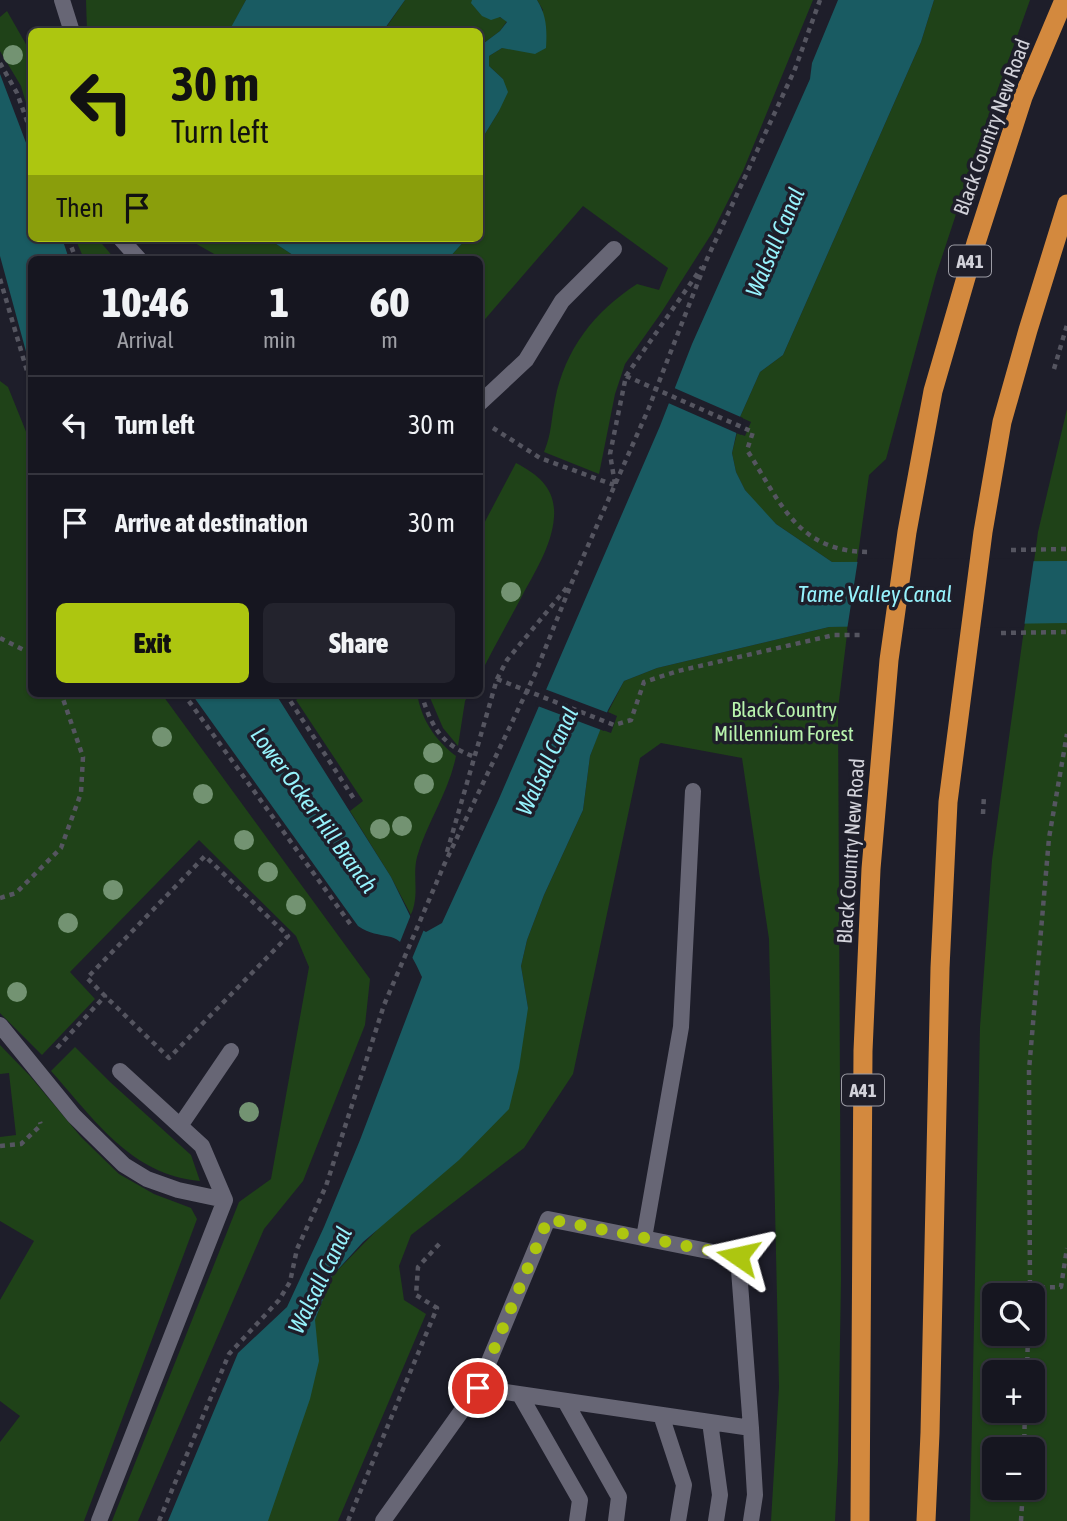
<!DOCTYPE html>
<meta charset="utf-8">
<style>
:root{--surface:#161620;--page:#23232d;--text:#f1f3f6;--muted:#9e9fa5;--line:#35353e;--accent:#adc610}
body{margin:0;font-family:"Asap Condensed",sans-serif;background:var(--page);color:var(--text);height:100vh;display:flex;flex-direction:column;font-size:26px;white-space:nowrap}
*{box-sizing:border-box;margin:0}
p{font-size:23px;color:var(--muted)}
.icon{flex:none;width:38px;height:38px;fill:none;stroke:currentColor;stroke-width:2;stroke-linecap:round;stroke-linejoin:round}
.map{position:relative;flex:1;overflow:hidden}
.panel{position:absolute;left:28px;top:256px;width:455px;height:441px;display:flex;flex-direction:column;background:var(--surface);border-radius:10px;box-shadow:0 2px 5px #0004,0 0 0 2px var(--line)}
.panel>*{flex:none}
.top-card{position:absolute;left:28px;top:28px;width:455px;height:214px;border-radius:10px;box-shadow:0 2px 5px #0004,0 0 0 2px var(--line);background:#adc610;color:#111;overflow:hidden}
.controls{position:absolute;left:982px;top:1283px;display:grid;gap:14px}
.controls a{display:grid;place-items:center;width:63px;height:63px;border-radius:10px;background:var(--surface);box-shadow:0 2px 5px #0004,0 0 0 2px var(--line);font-size:35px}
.pin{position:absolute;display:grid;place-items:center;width:60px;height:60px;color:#fff;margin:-30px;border:4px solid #fff;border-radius:50%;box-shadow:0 2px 7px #0007}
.me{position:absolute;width:77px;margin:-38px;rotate:281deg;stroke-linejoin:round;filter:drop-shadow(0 0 5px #0008)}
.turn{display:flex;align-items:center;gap:24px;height:147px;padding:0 28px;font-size:32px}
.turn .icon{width:91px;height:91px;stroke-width:2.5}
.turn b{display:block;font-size:49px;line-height:60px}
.then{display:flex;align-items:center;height:66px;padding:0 28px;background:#0003;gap:14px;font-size:26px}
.eta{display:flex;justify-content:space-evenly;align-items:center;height:119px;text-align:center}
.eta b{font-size:42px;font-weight:800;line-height:49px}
.primary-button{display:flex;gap:14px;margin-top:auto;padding:14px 28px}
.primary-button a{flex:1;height:80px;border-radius:10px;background:var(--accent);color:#111;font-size:28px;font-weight:800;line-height:80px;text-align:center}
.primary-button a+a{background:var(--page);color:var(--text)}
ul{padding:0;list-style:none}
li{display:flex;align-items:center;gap:21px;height:98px;padding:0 28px;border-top:2px solid var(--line)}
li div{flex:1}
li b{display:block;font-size:26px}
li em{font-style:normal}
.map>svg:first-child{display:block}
</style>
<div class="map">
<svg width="1067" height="1521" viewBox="0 0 1067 1521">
<rect width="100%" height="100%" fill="#1e1e2a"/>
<path fill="#1f4218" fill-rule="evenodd" d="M86,0h160l-17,32 -142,-1z
M405,0h67v3l35,18 -7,10 -20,15v-14h-97z
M537,0h276l-70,171 -31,62 -51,80 -36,51 -10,30 -16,80 -55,-22c8,-19 7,-33 11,-52 10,-51 39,-88 82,-116l22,6 9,-22 -85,-62 -103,119v-66h-32l19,-21h13v-96l19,-31 4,-32 -14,-13v-10l13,-8 14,1 27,-39z
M934,0h96l-44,123 -50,152 -50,184 -17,16 -12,87h-25l-56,-38 -16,-16 -15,-18 -9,-18 -4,-19 5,-20 8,3 6,-14 -11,-5 20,-45 23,-17 138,-313z
M7,11l24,42v67l-10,-34 -21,-35v-34z
M75,238h22l18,21h-31z
M186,238h81l32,21h-76z
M0,381l8,6 23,57 1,249h129l209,286 -5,46 -62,156 -39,48 -126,292h-26l127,-319 32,-23 38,-212 -13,-31 -97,-96 -129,132 25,27 -53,56 -42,-42z
M1067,409v152l-33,1 4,-30z
M516,463c23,12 40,26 38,54 -2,29 -20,56 -33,81 -14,26 -28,51 -41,77v-144z
M1025,622l42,1v898h-97l10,-494 12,-167zM994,1295h38v39h-38zM994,1372h38v38h-38zM994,1449h38v39h-38z
M848,626l-10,83 3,570 -3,183 -3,59h-64l8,-134 -10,-448 -27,-181 -81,-15 -21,15 -67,316 -49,74 -113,87 -12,31 5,34 22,14 -88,207h-101l95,-245 44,-45 152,-223 -7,-42 6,-26 17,-45 39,-85 7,-54 10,-27 11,4 6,-17 -9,-4 16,-31 33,-13 172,-41z
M305,693h112c4,26 18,47 39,63 -7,36 -29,66 -39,101 -5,20 3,35 -6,58l-20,-38 -41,-66 13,-10 -67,-101z
M428,693h42l-5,8 -7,45 -15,-18z
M0,1045l30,31 51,61 38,37 35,20 37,14 6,11 -113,302h-84v-79l20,-26 -20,-15v-101l34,-59 -34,-20v-84l16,-2 -7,-62 -9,1z
M75,1047l35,35 81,73 9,26c-69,-6 -106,-62 -149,-110z"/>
<path fill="#195b62" d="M246,0h159l-22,31h-154z
M472,0h65c10,16 10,30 9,48l-11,6 -33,-6 -13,8v10l14,13 5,13 -9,19 -19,31v-96l20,-15 7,-9 -7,-5 -9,3 -9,-4 -11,-13z
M838,0h96l-13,42 -138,313 -23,17 -20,45 -8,36 4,19 9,18 31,34 56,38 235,-1v62l-238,4 -172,41 -33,13 -16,29 -18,46 -7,54 -39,85 -17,45 -6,26 7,42 -9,60 -10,41 -50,51 -96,82 -31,34 -17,44 4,41 -9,38 -42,122h-100l70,-168 49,-46 37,-80 36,-87 62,-163c-6,-13 -16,-36 -31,-40 -13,-3 -21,-3 -33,-11l-167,-233h84l116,184 24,49 11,6 16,-9 56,-122 162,-375 32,-82 118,-265 2,-16z
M0,74l31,82 1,82h30l7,21h-37l-1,111 -31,-114z
M267,238h200l-19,21h-149z"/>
<path fill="#1e1e2a" d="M672,387l71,31 -2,17 -75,-33z
M1034,558l-10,69 -177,3 11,-71z
M542,688l69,26 -7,17 -69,-26z
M412,912l6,12 7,3 -14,34 -13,-14z"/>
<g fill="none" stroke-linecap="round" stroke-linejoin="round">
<path stroke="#555560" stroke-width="4.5" stroke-dasharray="5 5" stroke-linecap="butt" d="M0,63l17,30 15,42
M68,238l8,21
M0,279l32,109
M1054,369l13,-44
M626,376l127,56 -6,18c35,55 51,103 125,102
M493,428l47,30 74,27
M615,484l-5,-30 16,-78 76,-109
M1011,550l56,-1
M1001,633l66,-1
M0,638l32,16
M497,679l117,46 17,-5 13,-38 34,-11 156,-36h26
M183,693l168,232
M285,693l71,109
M421,693c10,33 20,52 54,64
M983,814l1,-19
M447,852l50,-173 10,-19 62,-75
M0,898l16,-5 45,-45 20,-55 2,-36 -22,-64
M57,1048l48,-52 -18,-18 118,-122 83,80 -119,122 -64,-62
M0,1146l21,-2 20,-19 -1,-3
M1030,1288l31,-1 6,-39
M1030,1295l-1,-225 20,-232 18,-104
M1027,1372l1,-38
M1024,1449l1,-39
M159,1521l70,-167 50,-54 11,-18 7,-33 29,-63 58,-181 60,-140 91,-191 37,-92 76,-172 59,-151 88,-190 25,-69
M348,1521l89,-213 -21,-13 2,-28 23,-25
M1021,1521l2,-33"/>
<path stroke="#676675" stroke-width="16" d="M62,0l10,32
M120,238l19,21
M480,403l46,-43 36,-59 52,-52
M0,1025l74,91 50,49 23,14 31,11 47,10 -126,321
M120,1071l82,75 23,54
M180,1126l51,-75
M644,1238l37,-211 12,-236
M478,1388l70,-169 190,38 13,171
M520,1395l60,105 -3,21
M565,1401l54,96 -3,24
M661,1415l23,70 -6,36
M710,1422l10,73 -4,26
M383,1521l95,-133 273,40 4,67 -4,26"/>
<path stroke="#d3893e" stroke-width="19" d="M860,1521l3,-470 8,-182 18,-209 18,-128 26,-141 43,-148 47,-146 41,-97
M926,1521l4,-88 10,-465 8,-166 35,-270 19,-110 26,-92 39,-126"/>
</g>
<g fill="#739372">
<circle cx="13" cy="55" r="10"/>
<circle cx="511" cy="592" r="10"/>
<circle cx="162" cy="737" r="10"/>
<circle cx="433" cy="753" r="10"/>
<circle cx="424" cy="784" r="10"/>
<circle cx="203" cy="794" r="10"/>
<circle cx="402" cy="826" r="10"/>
<circle cx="380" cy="829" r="10"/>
<circle cx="244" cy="840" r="10"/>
<circle cx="268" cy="872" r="10"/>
<circle cx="113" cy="890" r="10"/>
<circle cx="296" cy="905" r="10"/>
<circle cx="68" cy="923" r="10"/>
<circle cx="17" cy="992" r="10"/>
<circle cx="249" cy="1112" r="10"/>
</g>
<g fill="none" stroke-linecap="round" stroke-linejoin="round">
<path stroke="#adc610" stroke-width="12" stroke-dasharray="0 21.6" d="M478,1388l70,-169 190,37"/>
</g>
<g text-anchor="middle" stroke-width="7" stroke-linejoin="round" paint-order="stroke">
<g fill="#1e1e2a" stroke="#9c9ca5" stroke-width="2">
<rect x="949" y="245.5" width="42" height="31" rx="5"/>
<rect x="842" y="1074.5" width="42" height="31" rx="5"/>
</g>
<g font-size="19" font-weight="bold" fill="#d2d2da">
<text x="970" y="268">A41</text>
<text x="863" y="1097">A41</text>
</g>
<g font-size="21" fill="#d2d2da" stroke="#1e1e2a">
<text transform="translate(992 127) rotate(-70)" y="7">Black Country New Road</text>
<text transform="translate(851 851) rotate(-86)" y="7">Black Country New Road</text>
</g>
<g font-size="21" fill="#b8f3ad" stroke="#1e1e2a">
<text x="784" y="717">Black Country<tspan x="784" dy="24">Millennium Forest</tspan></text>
</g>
<g font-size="23" font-style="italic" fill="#96f2fc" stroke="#1e1e2a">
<text transform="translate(775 242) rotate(-67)" y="8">Walsall Canal</text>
<text x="875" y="602">Tame Valley Canal</text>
<text transform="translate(547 761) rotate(-65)" y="8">Walsall Canal</text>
<text transform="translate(314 810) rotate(54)" y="8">Lower Ocker Hill Branch</text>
<text transform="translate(320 1280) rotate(-64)" y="8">Walsall Canal</text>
</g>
</g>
</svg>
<div class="controls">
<a><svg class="icon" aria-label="search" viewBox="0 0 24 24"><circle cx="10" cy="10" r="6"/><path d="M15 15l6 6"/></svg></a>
<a>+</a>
<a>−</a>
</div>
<div class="pin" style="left:478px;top:1388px;background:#d93025"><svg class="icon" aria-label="arrive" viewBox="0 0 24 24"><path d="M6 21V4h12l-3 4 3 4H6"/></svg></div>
<svg class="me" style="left:738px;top:1256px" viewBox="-20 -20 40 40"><path d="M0-17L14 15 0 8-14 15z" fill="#adc610" stroke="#fff" stroke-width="4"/></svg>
<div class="top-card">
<div class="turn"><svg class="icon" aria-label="left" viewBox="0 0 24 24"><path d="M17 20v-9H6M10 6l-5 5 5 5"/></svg><div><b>30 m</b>Turn left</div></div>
<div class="then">Then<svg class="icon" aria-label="arrive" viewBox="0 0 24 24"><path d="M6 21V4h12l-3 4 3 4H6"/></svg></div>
</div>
<section class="panel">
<div class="eta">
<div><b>10:46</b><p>Arrival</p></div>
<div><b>1</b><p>min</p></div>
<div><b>60</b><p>m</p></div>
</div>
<ul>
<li><svg class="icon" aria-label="left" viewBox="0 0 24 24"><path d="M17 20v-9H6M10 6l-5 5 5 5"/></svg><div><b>Turn left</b></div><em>30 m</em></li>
<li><svg class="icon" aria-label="arrive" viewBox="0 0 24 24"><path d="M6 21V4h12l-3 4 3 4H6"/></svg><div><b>Arrive at destination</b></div><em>30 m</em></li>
</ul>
<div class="primary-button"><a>Exit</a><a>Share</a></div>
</section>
</div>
